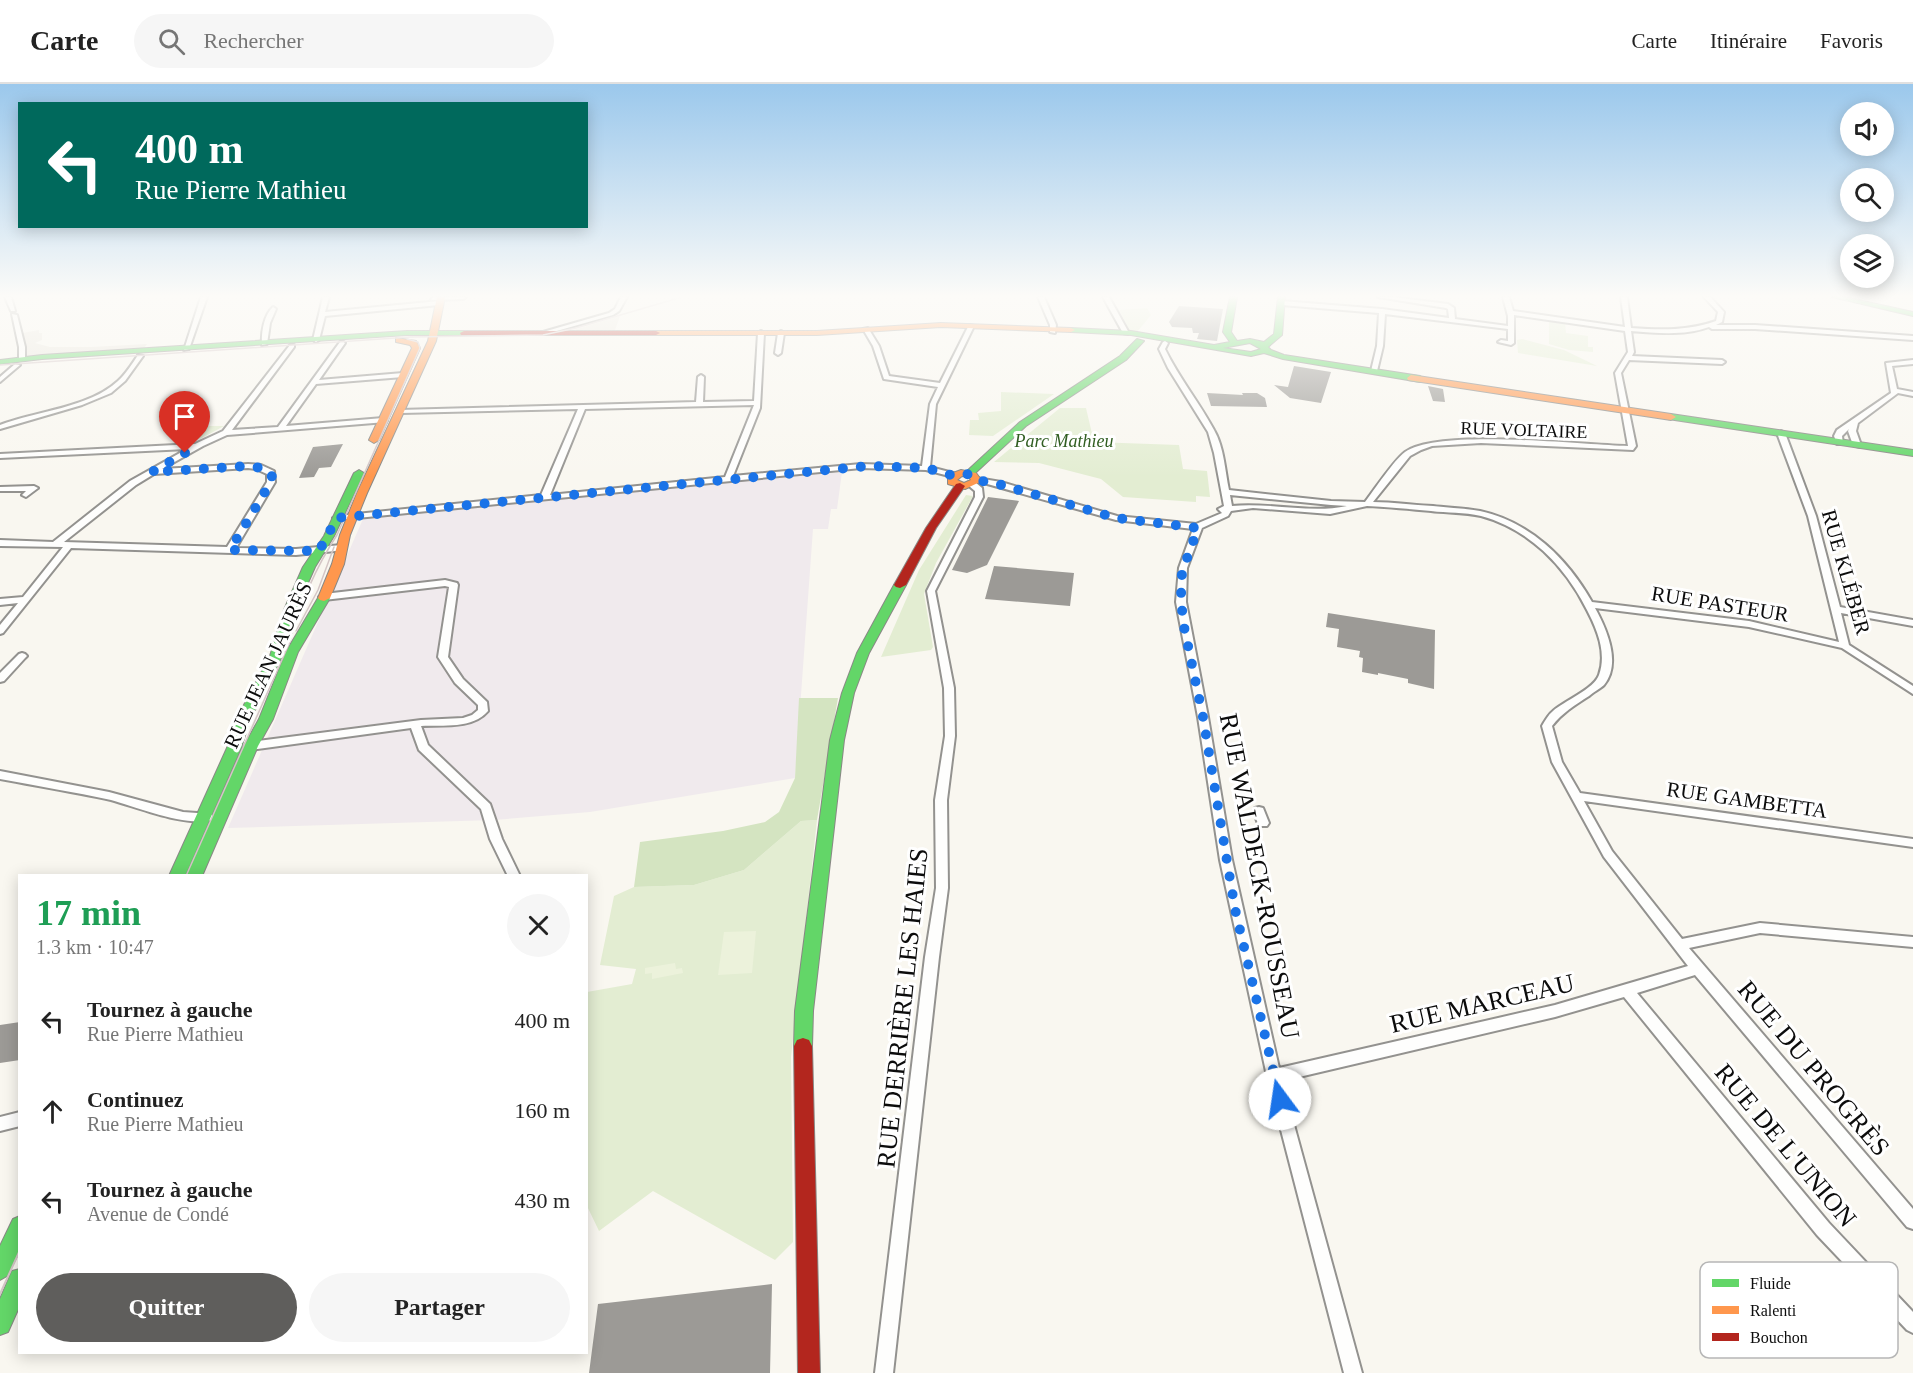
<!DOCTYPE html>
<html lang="fr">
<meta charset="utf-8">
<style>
:root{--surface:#fff;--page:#f6f6f6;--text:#222;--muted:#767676;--line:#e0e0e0;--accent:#5f5e5c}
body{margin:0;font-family:"Times New Roman",serif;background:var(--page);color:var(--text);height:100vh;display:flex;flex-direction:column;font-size:22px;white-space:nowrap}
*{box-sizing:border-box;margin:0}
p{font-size:20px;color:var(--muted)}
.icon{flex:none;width:33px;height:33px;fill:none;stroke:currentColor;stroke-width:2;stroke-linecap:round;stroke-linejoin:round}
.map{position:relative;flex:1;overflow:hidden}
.panel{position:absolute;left:18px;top:790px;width:570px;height:480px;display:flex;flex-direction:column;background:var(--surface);border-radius:0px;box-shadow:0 3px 15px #0003}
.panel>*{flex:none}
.guide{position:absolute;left:18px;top:18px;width:570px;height:126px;border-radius:0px;box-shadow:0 3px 15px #0003;background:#00695c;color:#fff;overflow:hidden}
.controls{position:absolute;left:1840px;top:18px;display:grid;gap:12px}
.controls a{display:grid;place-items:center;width:54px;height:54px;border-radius:50%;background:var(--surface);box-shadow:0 3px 15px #0003;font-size:30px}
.pin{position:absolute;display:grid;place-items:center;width:51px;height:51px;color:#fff;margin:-62px -26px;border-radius:50% 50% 50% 0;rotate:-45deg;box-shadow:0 0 6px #0007}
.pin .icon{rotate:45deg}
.me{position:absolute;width:66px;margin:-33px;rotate:346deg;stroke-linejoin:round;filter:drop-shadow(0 0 4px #0008)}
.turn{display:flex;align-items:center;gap:21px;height:126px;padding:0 18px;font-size:27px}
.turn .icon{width:78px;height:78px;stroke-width:2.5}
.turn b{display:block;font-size:42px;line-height:51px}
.round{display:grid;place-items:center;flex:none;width:63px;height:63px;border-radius:32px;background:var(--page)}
.overview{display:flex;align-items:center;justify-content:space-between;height:102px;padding:0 18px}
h1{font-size:36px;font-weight:700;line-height:45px;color:#1e9e55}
.primary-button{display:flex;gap:12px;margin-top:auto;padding:12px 18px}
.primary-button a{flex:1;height:69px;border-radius:36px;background:var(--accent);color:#fff;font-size:24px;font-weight:700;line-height:69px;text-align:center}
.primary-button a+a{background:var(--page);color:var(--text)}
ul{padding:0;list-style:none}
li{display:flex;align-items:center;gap:18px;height:90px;padding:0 18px}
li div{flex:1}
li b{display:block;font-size:22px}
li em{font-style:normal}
header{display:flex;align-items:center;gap:36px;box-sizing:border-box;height:84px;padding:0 30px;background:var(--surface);border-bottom:2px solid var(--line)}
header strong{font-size:28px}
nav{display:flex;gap:33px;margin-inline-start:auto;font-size:21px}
.search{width:420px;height:54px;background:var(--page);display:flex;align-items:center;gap:15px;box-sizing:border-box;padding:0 21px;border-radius:33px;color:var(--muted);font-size:22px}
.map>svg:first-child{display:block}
</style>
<header>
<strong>Carte</strong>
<div class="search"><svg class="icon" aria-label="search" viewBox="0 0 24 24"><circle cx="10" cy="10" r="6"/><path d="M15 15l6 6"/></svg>Rechercher</div>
<nav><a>Carte</a><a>Itinéraire</a><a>Favoris</a></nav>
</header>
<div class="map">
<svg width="1913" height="1289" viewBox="0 0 1913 1289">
<rect width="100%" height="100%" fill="#f9f7f0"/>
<path fill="#f0eaed" d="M842,388l-5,37h-6l-3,20h-15l-18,249 -205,34 -96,8 -266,8 135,-309 160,-19z"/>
<path fill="#e3edd2" d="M1147,224l4,7 -14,17 -7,-1 -11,-21z
M1549,235l16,3 1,11 22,3v11h5v5l-24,-2 -20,-6z
M1522,255l42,11 33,16 -79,-13 -1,-13z
M1001,308l53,2 -61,42 -24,-1 1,-15h9l-1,-7 23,-2z
M1060,324h26l8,34 85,3 4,24 24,2 3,26 -14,-1v6l-73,-5 -22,-18 -62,-16 -45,-1z
M197,342h27l-22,12 -26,6 16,-16z
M966,411l7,1 -37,67 -12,31 9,53 -2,3 -50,7 38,-87z
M817,736l-26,237 2,185 -18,18 -122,-69 -54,40 -12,-25v-214l45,-8 4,-15 -36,-4 14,-69 20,-9 60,-2 50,-15 57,-49z"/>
<path fill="#d4e4c1" d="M799,614h39l-21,122 -16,1 -57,49 -50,15 -60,2 6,-45 83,-11 42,-9 14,-10 16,-34z"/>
<path fill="#ecf2db" d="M756,847l-4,42 -34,2 6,-43z
M675,879l1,6 6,-1 1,5 -31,6v-6l-7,1v-6z"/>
<path fill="#e9e5dc" d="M620,232l-6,17h-52l15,-4z
M39,246v3h3v7l-7,3 15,4h41l56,-3 -3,4 -119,9 -2,-24z"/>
<path fill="#9c9a96" d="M1179,222l44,3 -6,32 -20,-2 2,-6h-6l-1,-5 -20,-1 -3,-5z
M1294,282l37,6 -10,31 -31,-5 -16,-13 14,2z
M1428,302l15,3 2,13 -12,-1z
M1207,309l36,2 -1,-2h15l8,5 2,9 -56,-1z
M343,360l-12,23 -12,1 -5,9 -15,1 14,-31z
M988,413l31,4 -32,64 -20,8 -15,-3z
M994,482l80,7 -4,33 -85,-7z
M1328,529l107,17 -1,59 -26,-6v-4l-30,-6v2l-16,-3 1,-14 -4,-1 1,-6 -23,-4 2,-18 -13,-2z
M20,938v38l-20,3v-38z
M772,1200l-2,89h-181l9,-69z"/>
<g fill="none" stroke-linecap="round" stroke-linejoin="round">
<g stroke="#93928f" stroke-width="4">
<path id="street" d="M5,213h6l4,14h-4z
M201,213h6l-18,52 -5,1z
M323,213h6l-4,15 114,-11 3,2 -3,2 -114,11 -6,24 -3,2 -3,-2z
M434,213h32l-3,2 -31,1 -1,-1z
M621,213h6l-8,14 -6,4 -67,19 -3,-2 66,-19 6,-4z
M1038,213h6l12,28 -1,8 -5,-1v-7z
M1103,213h6l20,36 -1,1 -5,-1z
M1378,213h14l56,7 6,4 1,11 53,7v-10l-5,-19h6l4,14 112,16 -4,-30h6l4,31c29,2 57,3 85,-7l2,-9 -14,-15h6l14,15 -2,10 -6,3h39l158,11v4l-158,-11h-43l-3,-2c-24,9 -52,6 -78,4l3,21 -2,4 90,4 3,2 -3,2 -93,-4 -8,13 15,73 -3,4 -152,-7 -49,3 -11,4 -11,6 -37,46c20,0 40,3 60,4 16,2 31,2 47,5 50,11 87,47 112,91l157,19 90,21 -31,-126 -31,-83 4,-2 4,2 31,83 24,91 73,13v6l-72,-13 8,32 64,41v8l-71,-46 -93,-21 -154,-19c11,20 27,55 9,77 -4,4 -11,7 -15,11 -14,9 -27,17 -37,30l10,36 18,31 333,46v8l-329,-46 28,50 70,88 78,-16 153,14v10l-153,-14 -71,15 224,261v20l-6,-2 -212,-252 -58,18 192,230 84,89v21l-6,-3 -90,-95 -193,-238 -69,20 -273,64 80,292h-18l-77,-297 -47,-216 -22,-143 -22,-115 3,-34 14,-39 -77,-9 -143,-40 4,-2 24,4 116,34 79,8 26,-11 -4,-4 6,-3 -10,-53 -6,-21 -40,-64 -9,-19 4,-7 2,-1 3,2 -3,6c14,29 34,53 49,81 10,17 11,41 15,60l102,11 34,1c10,-13 29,-42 40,-50 33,-24 178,-7 223,-6l-13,-73 13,-21 -3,-21 -111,-16v28l-3,2 -13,-3 3,-2 7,1v-12l-123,-15 -2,32 -6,25 -3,2 -3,-2 6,-25 2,-33 -97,-8 -3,-2 3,-2 100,8 67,9 -1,-9 -2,-1zM1230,411l101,10 16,1c-37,8 -77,-4 -115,0zM1367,422c21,1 42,3 64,5 16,2 33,1 50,5 48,13 84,50 106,94 10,19 20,43 12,65 -5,14 -35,26 -46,36 -5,4 -8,10 -11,15l10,36 52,95 84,109 -133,39 -276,63 -47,-208 -24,-143 -22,-115 1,-34 15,-40 26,-12 3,-5 22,-3 77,6z
M273,223l3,2 -6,14 -3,21 -5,1c-1,-12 2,-30 11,-38z
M12,230l5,1 8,32v11l-3,2 -3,-2v-11z
M969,241l5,1 -38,78 -6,63 27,7v4l-31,-8 -65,-2 -524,52 -4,-2 4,-2 204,-21 37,-86 -177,4 -2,-1v-2l297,-8 2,-25 3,-2 3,2 -1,25 51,-1 4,-68 3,-2 3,2 -4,75 -27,68 128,-12 61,2 8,-62 8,-17 -54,-8 -11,-33 -10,-17 5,-1 11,18 10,30 51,7zM754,321l-29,72 -175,18 35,-86z
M781,247l3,2 -3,20 -3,2 -3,-2 3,-20z
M342,257l3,2 -26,37 84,-7 3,2 -3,2 -87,7 -30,42 97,-8 4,2 -1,2 -159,13 -24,11 -41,23 86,-5 13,1 13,6 1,11 -39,66 60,1 46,-4 3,1v4l-49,5 -225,-7 -68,85 -3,1v-9l18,-22 -18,2v-6l23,-2 40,-50 -63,-1v-6l53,2 77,-61 57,-32 -187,9v-4l195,-10 28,-13 67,-86h4v2l-62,83 46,-3 62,-85zM248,384l8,1 11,5v8l-40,65 -163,-5 72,-57 18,-11z
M138,271l5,1 -18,25 -14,12 -29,12 -82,24v-4c36,-14 89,-17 118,-44 8,-7 14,-17 20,-26z
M1913,276v4l-21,2 5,23 16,3v4l-15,-3 -40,30 -2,8 5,14 -1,2 -7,-2 -5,-14 1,-2 -7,7 1,8h-6l-3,-8 3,-6 54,-37 -5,-30z
M15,280l5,1 -20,17v-5z
M969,398h6l7,6 1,9 -48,94 19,97 1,48 -8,64 1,88 -9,69 -46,416h-18l50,-416 11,-69 -1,-88 10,-64 -1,-48 -17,-97 48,-94v-6l-6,-5z
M34,402l4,2 -12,9 -4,-2 4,-4h-26v-4z
M445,496l12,3 1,2 -10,72 15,22 24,23 1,9c-15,18 -45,14 -67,15l7,19 62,59 12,35 18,37h-12l-18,-37 -9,-30 -62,-59 -8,-22 -160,22 -5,-4 5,-4 170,-22 42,-2 9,-3 6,-5v-5l-23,-22 -17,-26 11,-70 -4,-1 -121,14 -5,-3 5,-3z
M22,569l3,1 2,2 -2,2 -21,23 -4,1v-9l19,-19z
M0,687l109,21 74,20 28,2 2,3 -2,3c-26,7 -74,-13 -100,-20 -37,-8 -74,-14 -111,-21z
M1259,723l4,1 6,15 -2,3h-8l-6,-15 2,-3z
M20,1028v14l-20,5v-14z"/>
</g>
<g stroke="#898885" stroke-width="2">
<path id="fast" d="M1230,213h7l-6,35 6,9 13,-2 14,3 10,-8 4,-37h7l-3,38 -14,12 3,3 13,5 136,21 4,3 -4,3 -137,-23 -19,-6 -13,3 -120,-21 -60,-3 -4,-2 4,-2 60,3 83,14 16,-3 -7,-10zM1250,259l11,6 -10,3 -28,-4z
M1832,213h13l68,15v4z
M407,247h57l4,2 -4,2h-57l-365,24 -42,5v-4l42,-5z
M1137,255l7,2 -18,19 -100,66 -54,50h-6v-4l54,-50 100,-66z
M1671,330l242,36v6l-245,-37 -2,-2z
M359,386l5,3 -30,63 -19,31 -19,43 -14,46 -32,64 -9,28 -56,128h-16l58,-128 9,-28 34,-64 14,-46 19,-43 21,-31 30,-63z
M900,498l6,3 -37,68 -15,40 -10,47 -31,271 -1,35 -3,6 -6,2 -6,-2 -3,-6 1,-35 35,-271 12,-47 15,-40 37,-68z
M324,511l6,3 -32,54 -25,67 -15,27 -56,130h-16l58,-130 15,-27 27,-67 32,-54z
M20,1132v34l-13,26 -7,4v-34l13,-27z
M20,1185v36l-12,27 -8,3v-36l12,-28z"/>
</g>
<g stroke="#898885" stroke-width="2">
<path id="slow" d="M437,213h8l-9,44 -69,152 -17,42 -6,29 -14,34 -6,3 -4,-1 -2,-2 14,-34 8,-29 17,-42 71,-152z
M941,239l130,5 4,2 -4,2 -130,-5 -124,8h-161l-4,-2 4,-2h161z
M396,254l20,3 4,7 -41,92 -5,3 -5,-3 43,-92 -2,-3 -14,-3z
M1411,291l260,39 5,3 -5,3 -263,-40 -1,-2z
M961,386l15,3 6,8 -17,8 -17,-5v-9zM962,392l7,1 2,3 -7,3 -7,-3z"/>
</g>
<g stroke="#898885" stroke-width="2">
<path id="jam" d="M464,247h192l4,2 -4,2h-195l-1,-2z
M960,399l5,3 -29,42 -30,57 -6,3 -4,-1 -2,-2 32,-57 30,-44z
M803,954l6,2 3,6 8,327h-22l-4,-327 3,-6z"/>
</g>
<use href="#street" fill="#fefefd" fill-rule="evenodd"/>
<use href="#fast" fill="#63d668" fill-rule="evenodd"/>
<use href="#slow" fill="#ff974d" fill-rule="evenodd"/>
<use href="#jam" fill="#b3261e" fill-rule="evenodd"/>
<path stroke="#d4c6c6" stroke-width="1.5" d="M0,281l410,-28 133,-2 33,-7 106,-31
M296,547l22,-41 16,-43
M186,792l103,-232c11,-40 25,-74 48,-109l83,-187 -2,-6 -11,-3"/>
<path stroke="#d4c6c6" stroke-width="2" d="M0,1210l20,-44"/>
</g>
<linearGradient id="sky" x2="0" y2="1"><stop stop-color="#9bc8ec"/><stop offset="0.54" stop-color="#fcfbf8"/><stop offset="1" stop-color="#fcfbf8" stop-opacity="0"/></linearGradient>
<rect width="1913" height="393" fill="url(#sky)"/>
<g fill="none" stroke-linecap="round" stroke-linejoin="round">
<path stroke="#1a73e8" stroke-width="10" stroke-dasharray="0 18" d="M185,369l-33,19 96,-6 14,2 10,7 -1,7 -41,68 89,1 18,-33 531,-52 58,2 28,8 15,-2 8,6 21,4 118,34 82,10 -16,44 -1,24 2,26 20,95 32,192 45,190"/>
</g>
<g text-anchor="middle" stroke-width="6" stroke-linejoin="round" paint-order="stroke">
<g font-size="18" fill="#0c0c0c" stroke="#fff">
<text transform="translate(1524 346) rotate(2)" y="6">RUE VOLTAIRE</text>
</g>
<g font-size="18" font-style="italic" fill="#315e22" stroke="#fff">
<text x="1064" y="363">Parc Mathieu</text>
</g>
<g font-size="21" fill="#0c0c0c" stroke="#fff">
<text transform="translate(1846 488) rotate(74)" y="7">RUE KLÉBER</text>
<text transform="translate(1720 520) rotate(9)" y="7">RUE PASTEUR</text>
<text transform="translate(268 581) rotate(-65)" y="7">RUE JEAN JAURÈS</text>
<text transform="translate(1747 716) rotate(8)" y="7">RUE GAMBETTA</text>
</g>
<g font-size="26" fill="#0c0c0c" stroke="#fff">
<text transform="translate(1260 792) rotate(79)" y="9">RUE WALDECK-ROUSSEAU</text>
<text transform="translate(1482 919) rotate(-13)" y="9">RUE MARCEAU</text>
<text transform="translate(902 924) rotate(-84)" y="9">RUE DERRIÈRE LES HAIES</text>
<text transform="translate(1814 984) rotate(50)" y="9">RUE DU PROGRÈS</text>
<text transform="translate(1786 1061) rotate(50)" y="9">RUE DE L'UNION</text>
</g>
</g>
<rect x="1700" y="1178" width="198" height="96" rx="9" fill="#fff" stroke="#b6b6b6" stroke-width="1.5"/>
<rect x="1712" y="1195" width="27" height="8" fill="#63d668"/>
<rect x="1712" y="1222" width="27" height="8" fill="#ff974d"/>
<rect x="1712" y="1249" width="27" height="8" fill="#b3261e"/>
<g font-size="16" fill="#0c0c0c">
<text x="1750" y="1205">Fluide</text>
<text x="1750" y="1232">Ralenti</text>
<text x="1750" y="1259">Bouchon</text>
</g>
</svg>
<div class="controls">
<a><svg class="icon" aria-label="sound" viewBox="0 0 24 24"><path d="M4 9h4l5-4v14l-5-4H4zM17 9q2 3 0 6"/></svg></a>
<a><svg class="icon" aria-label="search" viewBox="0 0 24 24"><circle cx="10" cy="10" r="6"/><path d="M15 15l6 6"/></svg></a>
<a><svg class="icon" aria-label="layers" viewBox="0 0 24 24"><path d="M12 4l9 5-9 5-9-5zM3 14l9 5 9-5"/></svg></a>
</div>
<div class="pin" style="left:185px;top:369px;background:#d93025"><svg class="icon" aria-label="arrive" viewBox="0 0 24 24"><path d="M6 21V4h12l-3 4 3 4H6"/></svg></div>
<svg class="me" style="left:1280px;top:1015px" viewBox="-20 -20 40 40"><circle r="19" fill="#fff"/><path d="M0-13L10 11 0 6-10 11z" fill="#1a73e8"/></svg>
<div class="guide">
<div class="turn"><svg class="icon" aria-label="left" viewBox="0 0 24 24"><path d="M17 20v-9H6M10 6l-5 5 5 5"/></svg><div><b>400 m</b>Rue Pierre Mathieu</div></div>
</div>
<section class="panel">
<div class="overview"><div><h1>17 min</h1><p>1.3 km · 10:47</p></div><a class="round"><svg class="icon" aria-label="close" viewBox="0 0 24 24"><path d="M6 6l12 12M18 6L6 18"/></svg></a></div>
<ul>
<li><svg class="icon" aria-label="left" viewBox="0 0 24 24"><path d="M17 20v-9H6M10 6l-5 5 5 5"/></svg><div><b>Tournez à gauche</b><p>Rue Pierre Mathieu</p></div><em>400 m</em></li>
<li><svg class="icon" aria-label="ahead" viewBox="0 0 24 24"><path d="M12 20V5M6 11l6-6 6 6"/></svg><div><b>Continuez</b><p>Rue Pierre Mathieu</p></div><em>160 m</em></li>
<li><svg class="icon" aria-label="left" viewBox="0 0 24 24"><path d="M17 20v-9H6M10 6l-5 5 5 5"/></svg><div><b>Tournez à gauche</b><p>Avenue de Condé</p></div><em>430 m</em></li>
</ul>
<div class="primary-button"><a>Quitter</a><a>Partager</a></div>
</section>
</div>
